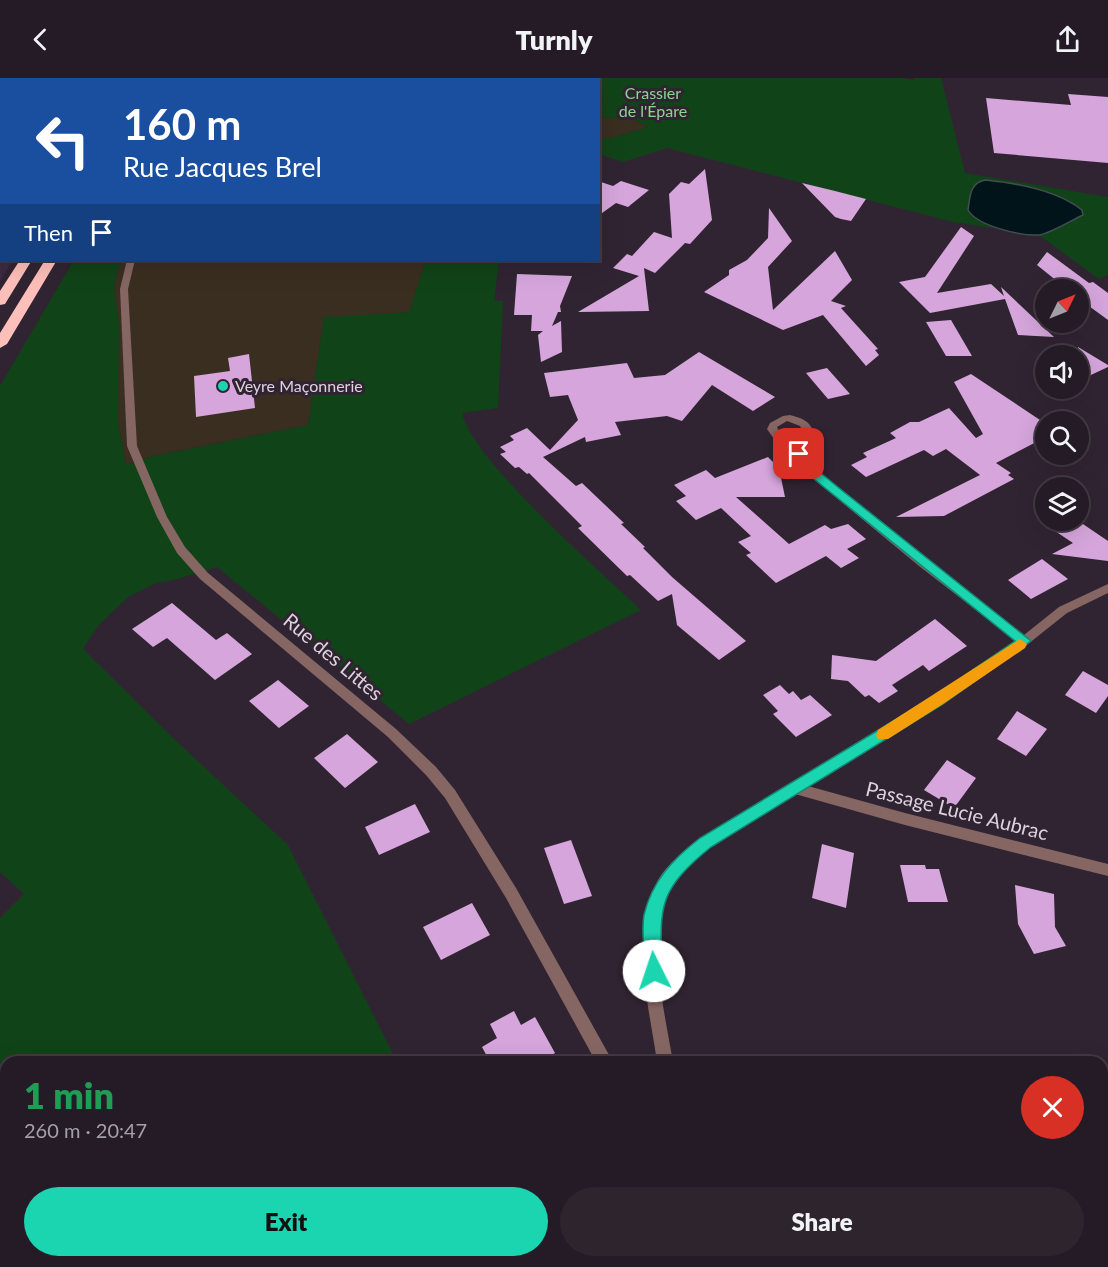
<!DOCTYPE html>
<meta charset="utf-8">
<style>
:root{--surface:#251b26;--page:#2d242e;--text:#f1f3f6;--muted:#a3a1a7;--line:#423943;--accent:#1bd5b1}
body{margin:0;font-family:Lato,sans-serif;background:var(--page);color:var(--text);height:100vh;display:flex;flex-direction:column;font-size:22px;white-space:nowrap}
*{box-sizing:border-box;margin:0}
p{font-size:20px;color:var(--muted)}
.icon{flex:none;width:33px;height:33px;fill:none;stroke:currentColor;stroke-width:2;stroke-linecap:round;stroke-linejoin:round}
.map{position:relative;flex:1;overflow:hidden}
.sheet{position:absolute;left:0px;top:978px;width:1108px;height:212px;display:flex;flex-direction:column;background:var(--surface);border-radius:18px 18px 0 0;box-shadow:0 6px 24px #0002,0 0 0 2px var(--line)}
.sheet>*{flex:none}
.top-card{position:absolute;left:0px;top:0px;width:600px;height:183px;box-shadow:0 6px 24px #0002,0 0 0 2px var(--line);background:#1a4fa0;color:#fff;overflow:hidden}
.needle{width:39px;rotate:47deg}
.buttons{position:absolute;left:1035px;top:201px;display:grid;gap:12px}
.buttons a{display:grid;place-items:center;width:54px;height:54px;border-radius:50%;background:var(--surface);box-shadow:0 6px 24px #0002,0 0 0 2px var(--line);font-size:30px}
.pin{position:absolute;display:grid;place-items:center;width:51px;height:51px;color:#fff;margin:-26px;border-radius:12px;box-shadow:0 3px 9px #0006}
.me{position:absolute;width:66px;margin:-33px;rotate:356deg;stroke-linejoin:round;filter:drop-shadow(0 0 4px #0008)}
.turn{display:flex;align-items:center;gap:21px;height:126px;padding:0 24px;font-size:27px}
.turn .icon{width:78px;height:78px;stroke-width:2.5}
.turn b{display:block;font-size:42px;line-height:51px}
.then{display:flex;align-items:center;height:57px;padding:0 24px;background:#0003;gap:12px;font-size:22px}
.round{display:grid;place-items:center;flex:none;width:63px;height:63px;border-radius:32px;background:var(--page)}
.headline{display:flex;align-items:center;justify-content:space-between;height:102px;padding:0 24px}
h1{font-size:36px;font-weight:800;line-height:45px;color:#1e9e55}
.action{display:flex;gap:12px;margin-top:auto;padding:12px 24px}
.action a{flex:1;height:69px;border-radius:36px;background:var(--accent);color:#111;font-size:24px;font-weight:800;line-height:69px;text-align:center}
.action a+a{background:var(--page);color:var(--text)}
header{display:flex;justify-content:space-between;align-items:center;height:78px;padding:0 24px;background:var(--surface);font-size:27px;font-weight:800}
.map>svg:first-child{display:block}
</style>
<header><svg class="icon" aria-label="back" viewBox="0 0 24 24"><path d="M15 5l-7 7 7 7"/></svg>Turnly<svg class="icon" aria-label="share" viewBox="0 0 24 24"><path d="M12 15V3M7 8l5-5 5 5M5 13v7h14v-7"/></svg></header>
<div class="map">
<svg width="1108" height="1189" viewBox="0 0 1108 1189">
<rect width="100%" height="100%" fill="#312432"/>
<path fill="#3c2a3e" d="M0,0h123l-121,2v180h11l-13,21z"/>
<path fill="#3a2e20" d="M599,39l34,2 15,8 -33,10 -16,2z
M123,182h303l-17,52 -85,6 -16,107 -155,31 -27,9 -8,-44 1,-96 -5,-37 4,-20z"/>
<path fill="#114318" d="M233,0h669l12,2v-2h27l24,95 143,24v77l-9,5 -60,-44 -86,-13 -286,-74 -44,14 -24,-8v-15l16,-2 33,-10 -15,-8 -34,-2 -1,-37z
M74,182h49l-5,8 -4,20 5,37 -1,96 8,44 27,-9 155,-31 16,-108 85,-5 17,-52h73l-5,41h9l-5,107 -36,5c10,47 139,159 179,197l-232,114 -192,-157 -43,13 -18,3 -28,14 -30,29 -15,23 91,90 114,106 109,217h-391v200h14l-7,5h-13v-349l24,-24 -24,-22v-486z
M150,1184h365l8,1 -1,4h-368z"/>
<path fill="#00141a" stroke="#424d54" stroke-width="1.5" d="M985,102c31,3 72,10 97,30l1,5c-11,5 -34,19 -44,20 -18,1 -62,-9 -71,-25 2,-14 2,-27 17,-30z"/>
<path fill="#d5a5db" d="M1068,16l40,3v66l-114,-10 -8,-55 85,7z
M705,91l7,51 -22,24 -5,-1 -30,30 -11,-5 5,43 -71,1 61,-36 -26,-8 14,-14 5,2 22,-24 18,6 -3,-44 12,-12 8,2z
M598,103l15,5 8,-5 28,9 -21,17 -12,-4 -18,13z
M802,105l33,8 31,8 -15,22 -10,-2 -6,-2z
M769,130l23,33 -24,26 5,43 62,-59 17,29 -21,21 15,5 -5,2 37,41 -3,1 4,5 -13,11 -43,-51 -40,15 -79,-38 25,-17v-5l18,-10 21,-22z
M961,149l13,9 -37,57 54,-9 13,12 -3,-9 53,50 -36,-2 -13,-36 -75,14 -31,-31 26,-5z
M1047,174l42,31 4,-1 15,11v27l-30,-22v-8h-10l-31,-25z
M517,196l55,2 -12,30 1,6h-3l-6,14 9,-5 1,31 -21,10 -3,-27 5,-4h-12l1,-16h-18z
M951,242l21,36h-26l-20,-34z
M1078,269l30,18v2l-30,14z
M699,274l76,45 -22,14 -41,-26 -30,36 -15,-5 -52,6 6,13 -35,7 -1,-5 -42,20 33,29 6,-3 42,40 -3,1 24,23 -2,1 29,29 74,64 -27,19 -42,-35 -5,-31 -14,7 -28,-26 -3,1 -49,-48 4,-2 -53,-53 -2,1 -8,-7 -4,1 -15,-14 6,-2 -6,-5 14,-7 -4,-4 17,-8 23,22 28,-30 -10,-25 -18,2 -6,-24 83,-10 7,15 31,-3z
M249,276l6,54 -59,9 -2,-41 36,-5 -2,-13z
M827,290l23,26 -22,5 -22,-26z
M971,296l75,50v13l-50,26 15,10 -3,2 6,4 -70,37 -48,1 84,-42 -34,-26 -13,7 -9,-6 -58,27 -15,-12 16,-8 -4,-4 33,-15 -6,-5 20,-11h9l30,-14 27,30 7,-4 -29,-52z
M768,379l11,11 6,29h-49l53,47 36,-19 6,4 17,-5 18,15 -19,10 12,9 -18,10 -15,-12 -50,27 -30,-28 5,-2 -13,-11 13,-6 -30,-28 -25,12 -20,-19 10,-5 -12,-11 32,-15 9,8z
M1071,442h6l31,21v20l-56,-7 21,-11 -18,-12z
M1042,481l26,20 -37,20 -23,-19z
M172,525l44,37 11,-7 25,21 -37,26 -48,-42 -14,9 -21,-18z
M935,541l32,27 -38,25 -6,-6 -31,20 6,6 -19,12 -10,-8 -4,2 -17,-16 -17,-2 1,-24 44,6z
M1083,593l25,14v11l-12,17 -31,-18z
M278,602l31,26 -30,22 -30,-27z
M780,607l9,9 4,-3 8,9 9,-5 22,20 -36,22 -23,-23 5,-3 -15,-16z
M1017,633l30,18 -21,27 -29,-17z
M347,656l31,28 -33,26 -31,-30z
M947,682l29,18 -22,30 -30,-18z
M415,726l15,28 -51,23 -14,-28z
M571,762l21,56 -28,8 -20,-56z
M822,766l32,9 -8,55 -34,-10z
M900,787h25l1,4h13l9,33h-40z
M1015,807l39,9 1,33 11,19 -32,8 -16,-30z
M472,825l18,32 -49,25 -18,-33z
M514,933l7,14 14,-8 20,36 -15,9h-50l-8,-15 15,-9 -7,-14z"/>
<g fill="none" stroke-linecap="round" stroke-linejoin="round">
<path fill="#856663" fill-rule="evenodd" d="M224,0h6l-7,2z
M127,182h8l-7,29 9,157 30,71 18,30 23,26 188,156 40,38 19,23 61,98 97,174h-17l-90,-164 -61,-100 -19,-23 -38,-38 -188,-158 -23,-26 -20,-36 -30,-71 -7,-157z
M790,337c12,3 20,6 24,18l-3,5 -11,5 4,10 13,18 110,89 97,75 35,-28 49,-23v9l-41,20 -39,31 -86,60 -134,82 97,27 203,51v12l-203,-51 -110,-31c-37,23 -102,54 -125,92 -26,43 -5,128 3,176h-16c-8,-57 -28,-128 1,-182 10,-17 27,-30 42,-42l234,-140 82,-57 -97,-75 -110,-91 -15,-21 -3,-10 -17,-5 -7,-10 3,-6 13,-7zM787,343l13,5 4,8 -10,5 -13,-4 -4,-8z
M677,1184h18l1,5h-18z"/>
<path fill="#fdbfb9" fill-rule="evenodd" d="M128,0h10l-11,2z
M147,0h10v2h-10z
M20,182h12l-27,44 -5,1v-14z
M45,182h12l-50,84 -7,4v-15z"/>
</g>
<path fill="#1bd5b1" stroke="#128a73" stroke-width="1.5" d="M799,372l4,1 14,19 22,18 192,153 -88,63 -232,143c-54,44 -51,59 -49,124l-2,6 -6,2 -6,-2 -3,-6c0,-17 -4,-39 -1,-56 8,-34 29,-56 56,-77l233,-141 82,-56 -206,-166 -16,-21z"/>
<path fill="#f59e0b" d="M1020,561l7,5 -2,4 -82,56 -55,35h-10l-2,-4 2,-5z"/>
<circle fill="#1bd5b1" stroke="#312432" stroke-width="2" cx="223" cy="308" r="6"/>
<g text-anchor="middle" stroke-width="6" stroke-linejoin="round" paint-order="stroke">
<g font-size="16" fill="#8cd48f" stroke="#312432">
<text x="653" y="21">Crassier<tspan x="653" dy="18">de l'Épare</tspan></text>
</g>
<g font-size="16" fill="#dcd3dd" stroke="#312432" text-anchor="start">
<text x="235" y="314">Veyre Maçonnerie</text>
</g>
<g font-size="20" fill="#dcd3dd" stroke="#312432">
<text transform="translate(333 579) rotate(40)" y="7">Rue des Littes</text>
<text transform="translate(957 733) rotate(14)" y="7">Passage Lucie Aubrac</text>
</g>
</g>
</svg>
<div class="buttons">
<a><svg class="needle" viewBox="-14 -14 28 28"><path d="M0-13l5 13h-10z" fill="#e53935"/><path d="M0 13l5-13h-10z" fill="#a3a1a7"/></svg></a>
<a><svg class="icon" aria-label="sound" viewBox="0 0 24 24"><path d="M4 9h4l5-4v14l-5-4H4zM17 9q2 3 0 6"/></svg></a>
<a><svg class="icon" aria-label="search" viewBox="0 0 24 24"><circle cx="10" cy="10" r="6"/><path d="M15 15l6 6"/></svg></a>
<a><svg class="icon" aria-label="layers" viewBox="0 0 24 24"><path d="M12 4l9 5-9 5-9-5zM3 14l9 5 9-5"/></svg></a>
</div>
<div class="pin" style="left:799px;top:376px;background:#d93025"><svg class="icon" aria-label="arrive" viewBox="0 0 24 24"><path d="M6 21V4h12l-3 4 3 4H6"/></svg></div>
<svg class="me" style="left:654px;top:893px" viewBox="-20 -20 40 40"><circle r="19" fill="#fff"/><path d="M0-13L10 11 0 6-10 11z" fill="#1bd5b1"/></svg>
<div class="top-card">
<div class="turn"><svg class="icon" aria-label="left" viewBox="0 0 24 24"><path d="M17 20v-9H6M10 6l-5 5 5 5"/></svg><div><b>160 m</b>Rue Jacques Brel</div></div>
<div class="then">Then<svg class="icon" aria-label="arrive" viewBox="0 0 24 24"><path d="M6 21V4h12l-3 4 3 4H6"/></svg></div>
</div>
<section class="sheet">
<div class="headline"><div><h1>1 min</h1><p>260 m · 20:47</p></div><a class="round" style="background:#d93025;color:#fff"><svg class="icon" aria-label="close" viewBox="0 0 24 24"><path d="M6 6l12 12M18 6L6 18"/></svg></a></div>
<div class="action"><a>Exit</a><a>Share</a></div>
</section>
</div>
